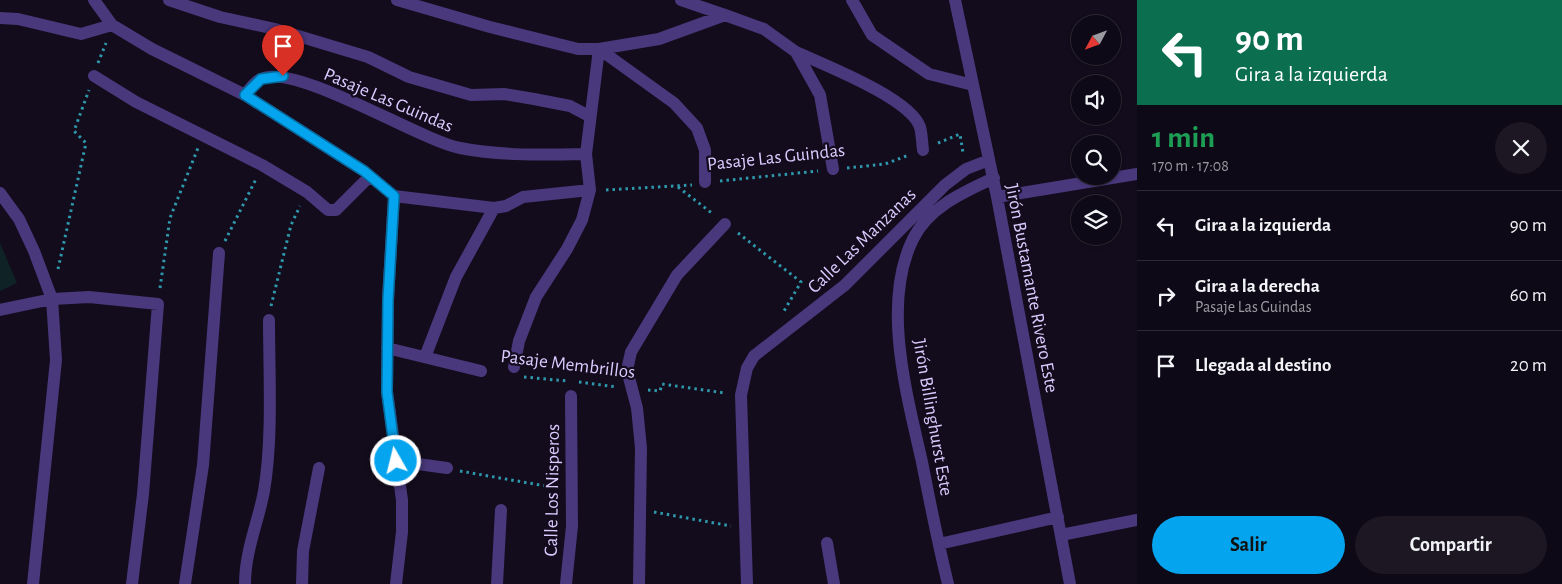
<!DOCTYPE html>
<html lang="es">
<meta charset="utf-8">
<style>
:root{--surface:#0e0916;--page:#1c1723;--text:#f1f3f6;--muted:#9b9aa1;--line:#2e2a35;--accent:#05a4ee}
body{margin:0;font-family:"Alegreya Sans",sans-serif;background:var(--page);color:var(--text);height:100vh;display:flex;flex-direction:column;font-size:19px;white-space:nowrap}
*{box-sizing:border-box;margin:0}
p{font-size:16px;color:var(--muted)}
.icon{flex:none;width:28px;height:28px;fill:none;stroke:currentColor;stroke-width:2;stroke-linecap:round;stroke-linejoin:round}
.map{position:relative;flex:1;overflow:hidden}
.drawer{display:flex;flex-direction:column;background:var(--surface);width:425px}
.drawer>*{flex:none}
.banner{background:#0b6e4f;color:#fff;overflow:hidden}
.needle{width:32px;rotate:229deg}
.fabs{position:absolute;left:1071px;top:15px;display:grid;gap:10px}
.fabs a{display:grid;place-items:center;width:50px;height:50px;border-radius:50%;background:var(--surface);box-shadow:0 1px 4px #0004,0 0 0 1px var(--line);font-size:25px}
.pin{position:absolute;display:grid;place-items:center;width:42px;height:42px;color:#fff;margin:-51px -21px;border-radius:50% 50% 50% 0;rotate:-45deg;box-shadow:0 0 5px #0007}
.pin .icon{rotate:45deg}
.me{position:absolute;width:55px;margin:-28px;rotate:352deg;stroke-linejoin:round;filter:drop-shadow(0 0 4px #0008)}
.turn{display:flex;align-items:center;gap:18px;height:105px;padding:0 15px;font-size:22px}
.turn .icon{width:65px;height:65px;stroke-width:2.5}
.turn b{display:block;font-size:35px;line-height:42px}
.round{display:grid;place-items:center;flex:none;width:52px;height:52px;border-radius:26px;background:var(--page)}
.headline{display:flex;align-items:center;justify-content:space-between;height:85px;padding:0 15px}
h1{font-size:30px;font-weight:600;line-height:38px;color:#1e9e55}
.button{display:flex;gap:10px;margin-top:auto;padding:10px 15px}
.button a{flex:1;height:58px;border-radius:30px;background:var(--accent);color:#111;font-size:20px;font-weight:600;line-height:58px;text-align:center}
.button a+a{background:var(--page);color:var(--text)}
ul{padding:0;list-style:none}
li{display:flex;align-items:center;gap:15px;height:70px;padding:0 15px;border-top:1px solid var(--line)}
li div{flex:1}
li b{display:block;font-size:19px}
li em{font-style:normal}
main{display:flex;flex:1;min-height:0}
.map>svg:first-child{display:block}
</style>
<main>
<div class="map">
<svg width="1137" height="584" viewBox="0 0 1137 584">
<rect width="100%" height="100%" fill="#130c1d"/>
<path fill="#0f2327" d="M0,243l17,40 -17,8z"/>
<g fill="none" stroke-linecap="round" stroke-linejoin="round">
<path stroke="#2f99ac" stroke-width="3" stroke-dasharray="2.5 4" stroke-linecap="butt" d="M98,63l8,-20
M938,143l22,-9 3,19
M847,168l38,-4 24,-9
M720,181l98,-10
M678,187l35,27
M606,190l86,-5
M738,233l63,49 -17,29
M225,241l31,-62
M58,269l28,-126 -12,-12 15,-41
M160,288l10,-70 28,-70
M271,306l20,-81 9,-19
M524,377l43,4
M579,382l38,5
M648,390l12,1 2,-7 63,9
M460,471l97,17
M654,512l77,14"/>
<path stroke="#49387c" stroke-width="12" d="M94,0l18,25 40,24 93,46 119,76 30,25 100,12 12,-2 17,-9 67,-7
M169,0l51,17 55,12 93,28 41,20 62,18 33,-1 30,5 36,7 19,10
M397,0l93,27 88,22h21l60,-10 66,-24 39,14 32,23 24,43 13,74
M681,0l44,15
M852,0l20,35 57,39 44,11
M955,0l42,197 73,387
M0,18l18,1 63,15 31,-9
M599,49l75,54 23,25 8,22v32
M796,52c28,13 114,46 124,75 2,7 2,16 3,23
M94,76l42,26 126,63 45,27 21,18h8l34,-34
M245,95c4,-5 10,-14 16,-16 34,-17 158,61 199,69 41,8 85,7 126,6
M0,193l19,26 15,32 18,48 4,61 -23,224
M394,196l-6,104 -1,92 15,108v32l-6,52
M997,197l140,-23
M0,310l52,-11 37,-2 69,7 -15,190 -11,90
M387,348l94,23
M425,357l31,-80 38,-69
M514,367l5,-26 17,-44 31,-48 15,-29 8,-30 -4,-36 13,-105
M396,461l51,7
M1061,535l76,-15
M827,543l7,41
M939,544l119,-27
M185,584l18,-119 16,-212
M245,584c0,-33 13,-61 19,-93 9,-53 5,-117 5,-171
M302,584l1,-33 16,-83
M497,584l4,-74
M566,584l6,-58 -1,-130
M639,584l2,-136 -4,-40 -10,-38 4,-18 46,-77 48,-51
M747,584l-6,-189 6,-27 7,-12 91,-71 100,-100 21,-16 23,-9
M948,584c-10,-41 -18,-81 -26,-122 -15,-67 -41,-158 -9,-223 16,-32 51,-47 81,-61"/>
</g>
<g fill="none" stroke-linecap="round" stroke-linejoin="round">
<g stroke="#036b9b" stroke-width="12">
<path id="route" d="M283,76l-22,3 -16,16 119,76 30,25 -6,104 -1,92 9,69"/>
</g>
<use href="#route" stroke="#05a4ee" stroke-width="9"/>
</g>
<g text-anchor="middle" stroke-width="4.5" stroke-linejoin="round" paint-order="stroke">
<g font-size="19" fill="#dbcafe" stroke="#130c1d">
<text transform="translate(389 99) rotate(23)" y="7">Pasaje Las Guindas</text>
<text transform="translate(776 156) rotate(-6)" y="7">Pasaje Las Guindas</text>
<text transform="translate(861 240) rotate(-44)" y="7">Calle Las Manzanas</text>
<text transform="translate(1033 288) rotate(79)" y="7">Jirón Bustamante Rivero Este</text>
<text transform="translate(568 363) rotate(7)" y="7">Pasaje Membrillos</text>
<text transform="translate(934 417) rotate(80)" y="7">Jirón Billinghurst Este</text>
<text transform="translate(551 490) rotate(-89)" y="7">Calle Los Nisperos</text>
</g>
</g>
</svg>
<div class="fabs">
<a><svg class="needle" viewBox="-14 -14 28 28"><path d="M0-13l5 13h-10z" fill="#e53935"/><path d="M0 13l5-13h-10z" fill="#9b9aa1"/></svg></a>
<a><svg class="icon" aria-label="sound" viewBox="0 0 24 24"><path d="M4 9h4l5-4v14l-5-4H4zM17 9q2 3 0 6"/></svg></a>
<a><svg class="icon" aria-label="search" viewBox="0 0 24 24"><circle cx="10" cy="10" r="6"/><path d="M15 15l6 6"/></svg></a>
<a><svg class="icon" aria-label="layers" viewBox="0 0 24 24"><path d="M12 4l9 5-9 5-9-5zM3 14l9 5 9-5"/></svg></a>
</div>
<div class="pin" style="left:283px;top:76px;background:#d93025"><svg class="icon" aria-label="arrive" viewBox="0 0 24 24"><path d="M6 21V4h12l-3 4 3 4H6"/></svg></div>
<svg class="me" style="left:396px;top:461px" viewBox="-20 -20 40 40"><circle r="17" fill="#05a4ee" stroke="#fff" stroke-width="3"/><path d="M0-11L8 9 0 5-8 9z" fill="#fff"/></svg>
</div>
<section class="drawer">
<div class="banner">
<div class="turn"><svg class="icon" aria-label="left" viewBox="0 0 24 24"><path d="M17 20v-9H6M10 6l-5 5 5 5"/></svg><div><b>90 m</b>Gira a la izquierda</div></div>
</div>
<div class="headline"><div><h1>1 min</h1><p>170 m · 17:08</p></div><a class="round"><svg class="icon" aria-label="close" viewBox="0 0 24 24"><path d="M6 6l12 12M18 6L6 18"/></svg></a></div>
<ul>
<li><svg class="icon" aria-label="left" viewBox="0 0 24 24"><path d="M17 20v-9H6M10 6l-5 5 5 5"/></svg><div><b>Gira a la izquierda</b></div><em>90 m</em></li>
<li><svg class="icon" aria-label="right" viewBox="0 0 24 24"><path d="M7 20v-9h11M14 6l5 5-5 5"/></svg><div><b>Gira a la derecha</b><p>Pasaje Las Guindas</p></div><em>60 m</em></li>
<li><svg class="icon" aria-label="arrive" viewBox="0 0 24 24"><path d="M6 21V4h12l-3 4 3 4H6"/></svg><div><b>Llegada al destino</b></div><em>20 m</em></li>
</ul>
<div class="button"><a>Salir</a><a>Compartir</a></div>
</section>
</main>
